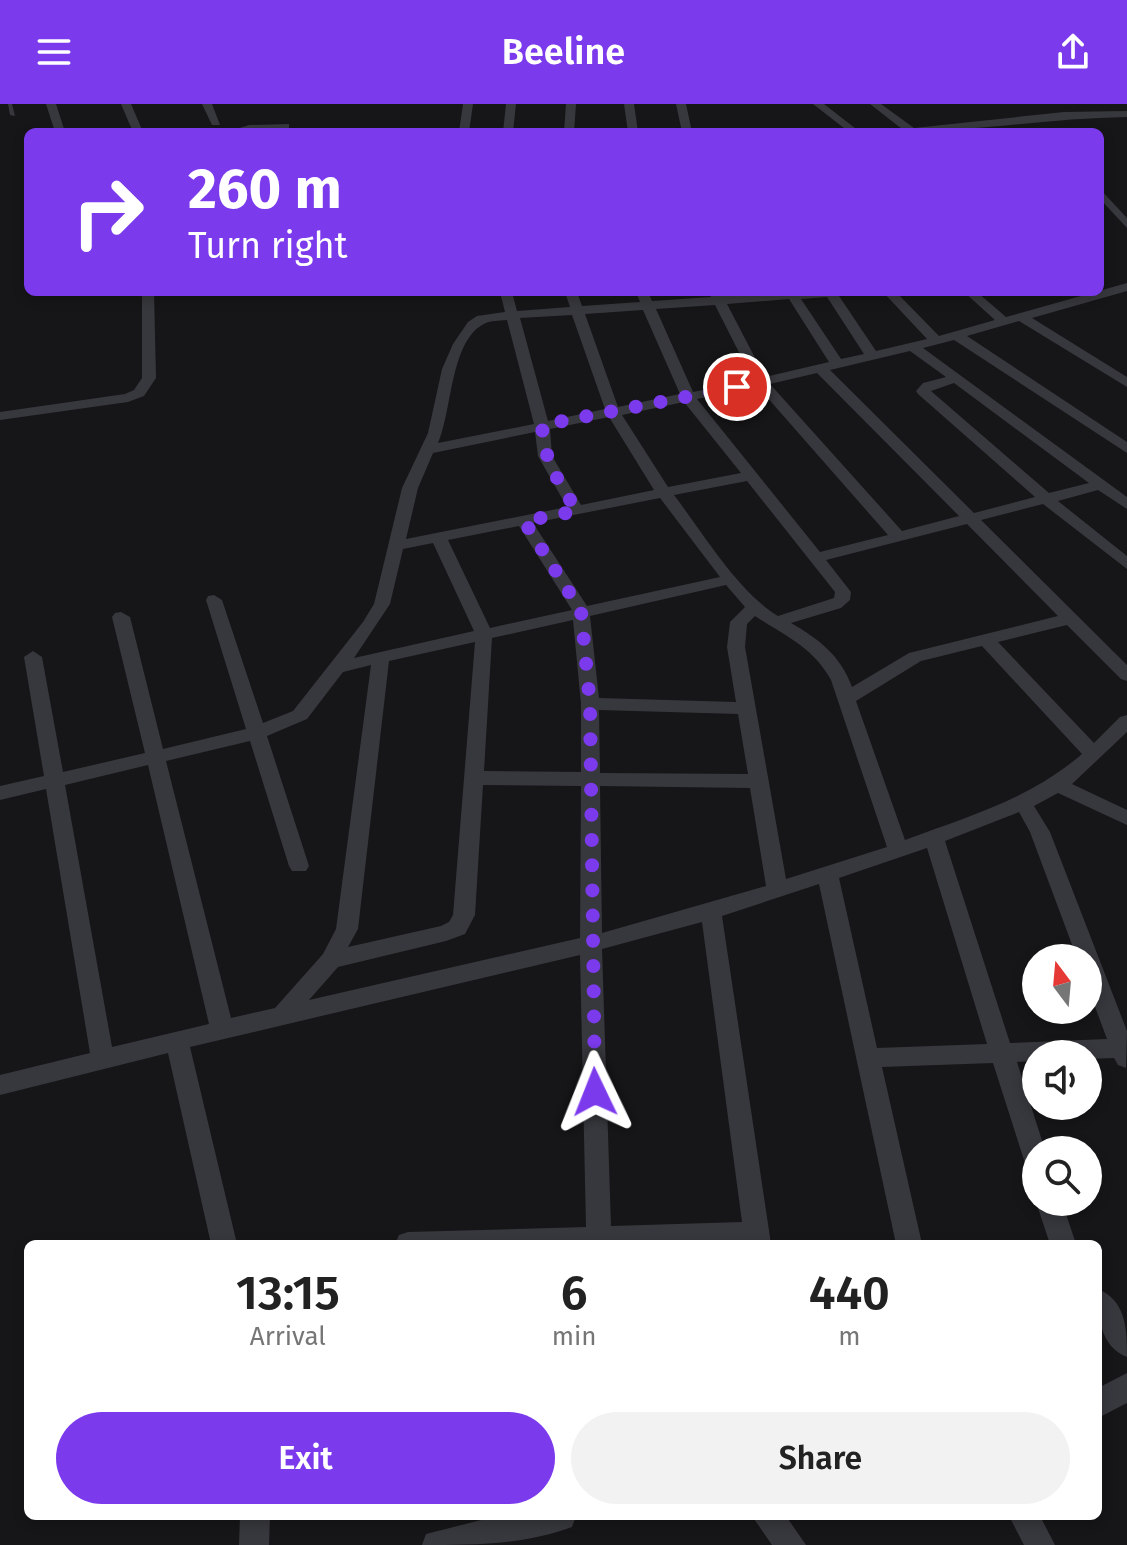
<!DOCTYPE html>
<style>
:root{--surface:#fff;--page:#f2f2f2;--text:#222;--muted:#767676;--accent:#7c3aed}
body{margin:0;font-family:"Fira Sans",sans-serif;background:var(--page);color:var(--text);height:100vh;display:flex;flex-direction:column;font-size:30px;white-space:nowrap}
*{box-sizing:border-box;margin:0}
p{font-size:26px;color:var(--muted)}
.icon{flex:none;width:44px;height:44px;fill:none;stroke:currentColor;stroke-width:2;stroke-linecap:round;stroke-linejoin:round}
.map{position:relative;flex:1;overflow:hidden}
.sheet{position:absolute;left:24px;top:1136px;width:1078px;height:280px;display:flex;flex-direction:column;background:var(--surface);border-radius:12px;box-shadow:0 4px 12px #0003}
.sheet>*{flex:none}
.guide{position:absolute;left:24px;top:24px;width:1080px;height:168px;border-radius:12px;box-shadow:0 4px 12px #0003;background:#7c3aed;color:#fff;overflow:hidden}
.needle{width:52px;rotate:344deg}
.controls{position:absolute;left:1022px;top:840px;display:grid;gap:16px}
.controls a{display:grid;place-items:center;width:80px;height:80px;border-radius:50%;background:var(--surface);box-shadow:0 4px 12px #0003;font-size:40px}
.pin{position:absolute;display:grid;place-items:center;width:68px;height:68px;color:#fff;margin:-34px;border:4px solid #fff;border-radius:50%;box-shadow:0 2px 8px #0007}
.me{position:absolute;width:88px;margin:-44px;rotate:358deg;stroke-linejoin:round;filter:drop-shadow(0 0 6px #0008)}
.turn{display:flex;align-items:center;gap:28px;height:168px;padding:0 32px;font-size:36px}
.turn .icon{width:104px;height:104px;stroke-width:2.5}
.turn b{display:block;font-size:56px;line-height:68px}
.eta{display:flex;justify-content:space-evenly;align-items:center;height:136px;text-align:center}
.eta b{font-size:48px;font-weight:600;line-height:56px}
.primary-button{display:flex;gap:16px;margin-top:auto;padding:16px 32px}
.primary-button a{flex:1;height:92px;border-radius:48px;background:var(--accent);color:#fff;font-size:32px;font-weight:600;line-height:92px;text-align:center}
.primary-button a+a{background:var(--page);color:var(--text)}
header{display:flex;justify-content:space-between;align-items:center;height:104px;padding:0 32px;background:var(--accent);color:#fff;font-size:36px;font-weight:600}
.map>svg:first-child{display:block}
</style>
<header><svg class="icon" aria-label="menu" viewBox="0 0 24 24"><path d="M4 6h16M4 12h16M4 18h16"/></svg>Beeline<svg class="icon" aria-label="share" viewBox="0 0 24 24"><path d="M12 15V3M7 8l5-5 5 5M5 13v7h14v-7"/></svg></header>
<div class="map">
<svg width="1127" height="1441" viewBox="0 0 1127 1441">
<rect width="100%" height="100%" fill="#161618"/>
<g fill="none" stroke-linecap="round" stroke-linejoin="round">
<path fill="#37383d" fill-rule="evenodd" d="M8,0h4l3,12 -5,-1z"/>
<path fill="#37383d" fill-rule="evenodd" d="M46,0h10l9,28h-10z
M121,0h10l12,28h-10z
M202,0h10l8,21h-8z
M463,0h10l-4,28h-10z
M506,0h10l-3,28h-10z
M566,0h10l-2,28h-10z
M624,0h10l4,28h-10z
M676,0h10l6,28h-10z
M813,0h11l36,28h-11z
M870,0h11l33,24 150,-16 63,-1v6c-77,1 -153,15 -230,15l5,-3z
M289,20v4l-4,1 -58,3 22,-7z
M1100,85l27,29v10l-27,-29z
M1127,179v8l-95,27 95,59v10l-108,-66 -52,15 160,106v11l-173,-113 -31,8 204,149v12l-29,-19 -40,11 69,55v13l-84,-65 -62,16 146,145v16l-6,-2 -54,-54 -69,17 96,101 26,-26 7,-2v17l-55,52 55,26v15l-69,-32 -24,13 16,26 77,199 -1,37 -8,-3 -4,-7 -26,1v-5h-52v7l-19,1 28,88h-9v21l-9,-3 -3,-8 -31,-97 -111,4 40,177h-26l-77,-360 -97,32 49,328h-376l4,-9 9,-3 178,-5 -6,-272 -390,92 47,197h-26l-43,-191 -168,42v-20l90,-22 -44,-264 -46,11v-14l44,-10 -20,-119 9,-6 9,6 21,115 82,-19 -33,-136 3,-4 6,-1 9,5 33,132 83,-20 -40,-129 2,-4 6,-1 8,5 41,123 30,-12 70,-89 11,-18 28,-116 26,-55 14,-64 11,-25 15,-22 9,-6 28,-4 -5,-20h12l5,19 53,-4 -5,-15h12l5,14 58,-4 -4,-10h12l4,9 59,-4 -2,-5h12l3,4 123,-4 -8,4 37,55 51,-12 -44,-47h13l43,44 56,-16 -31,-28h13l29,25zM827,193l37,57 -23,5 -40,-60zM789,195l40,63 -64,15 -38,-73zM715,201l38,75 -60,12 -37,-83zM643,206l37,84 -62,13 -33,-93zM572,211l33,94 -57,12 -28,-103zM507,216l27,104 -96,19c14,-31 12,-99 44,-118 7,-5 17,-4 25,-5zM910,247l36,26 -23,6 -7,8 2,3 117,103 -61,16 -144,-143zM817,269l142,143 -57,15 -132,-147zM954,279l135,100 -40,10 -118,-102zM758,283l130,148 -68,17 -123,-153zM684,298l57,71 -73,14 -46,-72zM609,313l45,73 -73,15 -29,-49 -2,-27zM535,328l3,24 29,51 -161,32 12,-51 15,-35zM747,377l88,111 -1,6 -56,18c-40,-24 -75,-83 -104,-121zM660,394l60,79 -133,29 -54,-83zM967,420l91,92 -149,37 -57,34c-11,-31 -33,-48 -61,-64l50,-15 9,-8 1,-8 -25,-32zM519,422l53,84 -82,18 -42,-88zM433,439l41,88 -120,27 36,-54 13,-55zM726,481l19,22 -15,15 -3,25 9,55 -137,-4 -9,-82zM755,512c30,20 58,31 76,64l56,167 -101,32 -41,-232 2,-23zM573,516l8,84v68l-97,-1 8,-133zM475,538l-22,273 -4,7 -8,4 -93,21 10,-18 31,-268zM982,542l100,108c-54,46 -111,61 -177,86l-49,-139 65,-40zM371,561l-35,264 -13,25 -48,54 -44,10 -65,-257 84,-20 39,125 3,5h14l3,-5 -42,-130 40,-17 36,-47zM599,606l139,4 10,60 -148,-1zM148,661l61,259 -97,23 -47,-262zM483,681l98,1 -1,152 -271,62 29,-33 108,-26 19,-7 10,-19zM600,682l150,2 16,98 -164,47zM1019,708l11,20 47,126h11v30l19,51 -97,4 -65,-202zM927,744l60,196 -110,4 -38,-170zM702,818l40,300 -131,4 -9,-277z
M142,188h12l2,86 -12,18 -16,6 -128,18v-8l125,-18 9,-4 8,-12z
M1036,1098h26l14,42h-26z
M1098,1185c29,12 29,42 29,68 -28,-11 -29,-42 -29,-68z
M1127,1269v30l-29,15v-30z
M240,1412h30l-1,29h-30z
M497,1412h79l-4,11c-49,18 -99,18 -150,18l4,-11z
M752,1412h34l20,29h-34z
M1009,1412h31l15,29h-31z"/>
</g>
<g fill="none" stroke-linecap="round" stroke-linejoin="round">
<path stroke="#7c3aed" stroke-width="14" stroke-dasharray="0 25.2" d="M595,988l-5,-388 -9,-93 -57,-90 53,-10c-19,-31 -33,-49 -35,-86l195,-38"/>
</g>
</svg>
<div class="controls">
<a><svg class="needle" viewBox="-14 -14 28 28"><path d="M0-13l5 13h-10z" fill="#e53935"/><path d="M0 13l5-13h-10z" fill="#767676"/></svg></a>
<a><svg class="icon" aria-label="sound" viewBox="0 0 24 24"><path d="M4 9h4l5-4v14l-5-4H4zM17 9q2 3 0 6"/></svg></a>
<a><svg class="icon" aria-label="search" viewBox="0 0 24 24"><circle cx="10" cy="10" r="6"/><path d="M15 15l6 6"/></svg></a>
</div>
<div class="pin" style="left:737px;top:283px;background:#d93025"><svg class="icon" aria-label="arrive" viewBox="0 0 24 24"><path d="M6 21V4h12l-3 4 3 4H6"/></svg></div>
<svg class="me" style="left:595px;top:988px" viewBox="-20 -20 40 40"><path d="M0-17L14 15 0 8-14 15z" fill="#7c3aed" stroke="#fff" stroke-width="4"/></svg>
<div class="guide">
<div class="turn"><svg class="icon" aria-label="right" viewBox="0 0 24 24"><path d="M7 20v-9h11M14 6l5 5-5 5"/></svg><div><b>260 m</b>Turn right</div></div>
</div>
<section class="sheet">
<div class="eta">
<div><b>13:15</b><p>Arrival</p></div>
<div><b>6</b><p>min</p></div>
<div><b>440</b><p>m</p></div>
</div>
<div class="primary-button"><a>Exit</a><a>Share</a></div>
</section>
</div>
